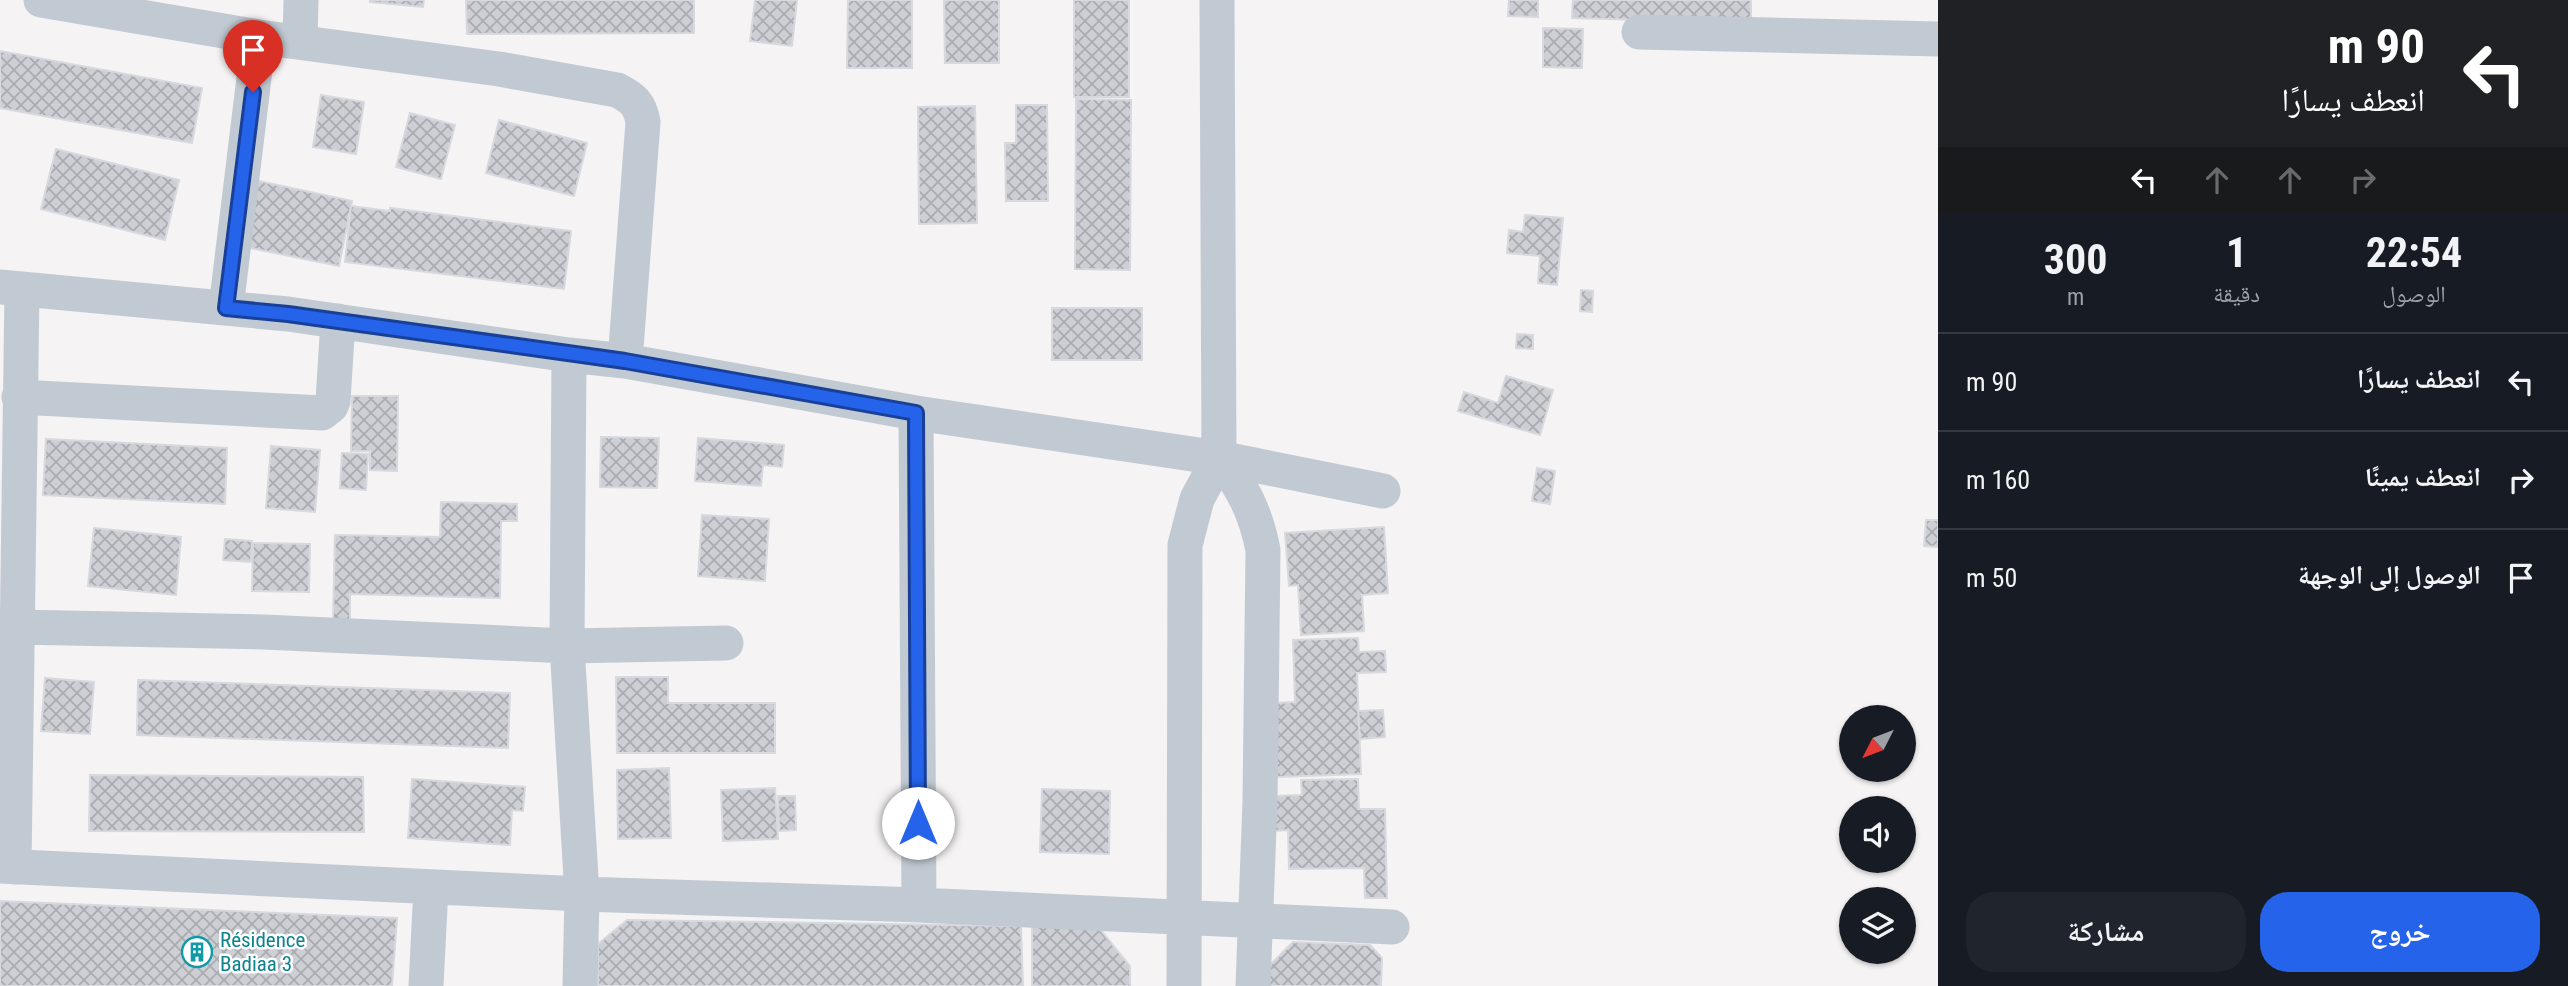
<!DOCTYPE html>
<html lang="ar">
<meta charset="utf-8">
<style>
:root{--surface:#171b24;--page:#20242c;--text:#f1f3f6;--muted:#9ea1a6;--line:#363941;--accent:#2563eb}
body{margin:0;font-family:"Roboto Condensed","Noto Naskh Arabic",sans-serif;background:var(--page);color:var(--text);direction:rtl;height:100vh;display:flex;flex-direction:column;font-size:26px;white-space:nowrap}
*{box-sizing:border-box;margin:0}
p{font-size:23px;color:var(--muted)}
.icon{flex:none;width:38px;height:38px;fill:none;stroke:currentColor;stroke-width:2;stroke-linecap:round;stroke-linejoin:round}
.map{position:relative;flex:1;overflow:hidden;direction:ltr}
.panel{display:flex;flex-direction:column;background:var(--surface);width:630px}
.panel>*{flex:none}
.top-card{background:#202124;color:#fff;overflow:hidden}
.needle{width:46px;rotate:228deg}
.fabs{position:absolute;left:1839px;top:705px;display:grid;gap:14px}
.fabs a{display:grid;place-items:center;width:77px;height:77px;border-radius:50%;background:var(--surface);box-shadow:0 2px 5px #0004;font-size:35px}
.pin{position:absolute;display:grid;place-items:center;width:60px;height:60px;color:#fff;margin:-72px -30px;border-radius:50% 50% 50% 0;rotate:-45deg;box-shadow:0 0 7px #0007}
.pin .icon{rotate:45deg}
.me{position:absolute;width:77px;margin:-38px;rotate:0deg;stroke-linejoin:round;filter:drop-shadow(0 0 5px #0008)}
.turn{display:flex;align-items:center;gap:24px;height:147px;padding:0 28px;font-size:32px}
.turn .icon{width:91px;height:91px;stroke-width:2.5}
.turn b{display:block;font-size:49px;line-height:60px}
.lanes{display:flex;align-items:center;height:66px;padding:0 28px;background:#0003;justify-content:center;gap:35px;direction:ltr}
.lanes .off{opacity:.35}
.eta{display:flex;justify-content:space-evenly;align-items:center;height:119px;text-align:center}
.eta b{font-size:42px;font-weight:700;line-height:49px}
.action{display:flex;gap:14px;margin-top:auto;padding:14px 28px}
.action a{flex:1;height:80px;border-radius:28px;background:var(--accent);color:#fff;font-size:28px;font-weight:700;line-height:80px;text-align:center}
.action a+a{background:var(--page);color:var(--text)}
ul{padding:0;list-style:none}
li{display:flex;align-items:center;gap:21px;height:98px;padding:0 28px;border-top:2px solid var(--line)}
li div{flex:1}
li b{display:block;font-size:26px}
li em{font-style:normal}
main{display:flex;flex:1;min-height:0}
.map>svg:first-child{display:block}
</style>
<main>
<section class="panel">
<div class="top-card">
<div class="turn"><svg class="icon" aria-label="left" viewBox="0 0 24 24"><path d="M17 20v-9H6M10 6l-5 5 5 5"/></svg><div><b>90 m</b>انعطف يسارًا</div></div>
<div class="lanes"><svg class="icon" aria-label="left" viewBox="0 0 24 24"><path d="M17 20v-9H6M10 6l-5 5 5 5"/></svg><svg class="icon off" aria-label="ahead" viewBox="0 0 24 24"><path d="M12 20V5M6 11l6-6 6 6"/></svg><svg class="icon off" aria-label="ahead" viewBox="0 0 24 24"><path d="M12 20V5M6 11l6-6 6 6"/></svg><svg class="icon off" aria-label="right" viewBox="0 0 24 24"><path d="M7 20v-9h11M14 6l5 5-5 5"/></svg></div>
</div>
<div class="eta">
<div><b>22:54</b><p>الوصول</p></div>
<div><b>1</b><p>دقيقة</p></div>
<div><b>300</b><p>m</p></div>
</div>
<ul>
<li><svg class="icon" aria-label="left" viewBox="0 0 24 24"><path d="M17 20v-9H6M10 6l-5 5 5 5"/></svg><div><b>انعطف يسارًا</b></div><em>90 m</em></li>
<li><svg class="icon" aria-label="right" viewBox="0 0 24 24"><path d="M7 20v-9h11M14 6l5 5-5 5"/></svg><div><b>انعطف يمينًا</b></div><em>160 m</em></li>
<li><svg class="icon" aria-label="arrive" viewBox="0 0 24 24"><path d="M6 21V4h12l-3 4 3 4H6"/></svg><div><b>الوصول إلى الوجهة</b></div><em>50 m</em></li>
</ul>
<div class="action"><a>خروج</a><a>مشاركة</a></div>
</section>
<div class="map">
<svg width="1938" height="986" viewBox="0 0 1938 986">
<defs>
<pattern id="building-cross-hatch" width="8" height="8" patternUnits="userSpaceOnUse" patternTransform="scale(1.75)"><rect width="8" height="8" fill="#cdcfd5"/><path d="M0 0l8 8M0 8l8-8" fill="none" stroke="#a8abb0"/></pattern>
</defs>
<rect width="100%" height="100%" fill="#f5f3f3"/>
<path fill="url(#building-cross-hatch)" stroke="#d7d9de" stroke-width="2" d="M370,0h54l-1,7 -53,-5z
M466,0h228v33l-227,1z
M755,0h42l-5,46 -42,-5z
M848,0h64v68h-65z
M944,0h55v63h-54z
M1074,0h55v97h-55z
M1509,0h29v17l-30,-1z
M1573,0h178v23l-179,-5z
M1543,28l40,1 -1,39 -39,-1z
M0,51l202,37 -10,55 -192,-35z
M321,95l43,7 -8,52 -43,-7z
M1076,99l55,1 -1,170 -55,-1z
M1016,105h31l1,96h-42l-1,-58h11z
M975,106l2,117 -58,1 -1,-117z
M410,113l45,12 -14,54 -45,-12z
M499,120l88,23 -13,53 -88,-23z
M56,149l123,31 -14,60 -124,-31z
M259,181l93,20 -13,65 -94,-19z
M351,206l39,5v-3l181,23 -7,58 -219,-27z
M1525,215l38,3 -6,67 -19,-2 2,-27 -33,-3 2,-23 14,2z
M1581,290l12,1 -1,21 -12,-1z
M1052,308h90v52h-90z
M1517,334l16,1v14l-17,-1z
M1506,376l47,14 -13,45 -82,-24 6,-19 34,11z
M352,396h46l-1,75 -27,-1v-19h-19z
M601,437l58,1 -2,50 -57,-1z
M698,438l86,7 -2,22 -19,-2 -2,21 -66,-5z
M46,439l181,9 -2,56 -182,-9z
M271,446l49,4 -5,62 -49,-4z
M342,453l26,1 -2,36 -26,-2z
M1537,468l18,3 -5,33 -18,-3z
M441,502l76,2v17h-16l-1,77 -150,-4v29l-17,-1 2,-87 105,2z
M702,515l67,4 -4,62 -67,-5z
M1926,520h12v27l-14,-1z
M1384,527l4,66 -26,2 2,36 -63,4 -3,-50 -9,1 -4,-53z
M94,528l87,9 -5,58 -88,-9z
M225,539l27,2 -1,21 -28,-2z
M253,543l57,1 -1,48 -57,-1z
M1358,638l1,14 26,-1 1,21 -29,1 4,101 -84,3v-74l18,-1 -2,-62z
M616,677h52v26h107v50h-158z
M45,678l49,4 -4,52 -49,-3z
M138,680l372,13 -2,55 -371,-13z
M1383,710l2,27 -25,2 -2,-28z
M669,768l2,70 -53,1 -1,-69z
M90,775l273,2 1,55 -275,-1z
M412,779l113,8 -2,24 -11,-1 -2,35 -102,-7z
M1358,779l1,30h26l2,89h-22l-1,-30 -75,1 -1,-39 -13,1 -1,-35 28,-1 -1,-15z
M775,788l3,51 -55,2 -2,-51z
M1042,789l68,2 -1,63 -69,-2z
M778,796h17l1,34 -17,1z
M0,901l397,17 -5,68h-392z
M627,920l394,6 2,60h-425v-42z
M1032,922l63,1 35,43v20h-98z
M1293,942l77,3 12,13 -1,28h-121l1,-12z"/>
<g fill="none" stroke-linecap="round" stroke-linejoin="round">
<path stroke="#c1cad2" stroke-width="35" d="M41,0l218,37 240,32 118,21c16,8 23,14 26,32l-18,239
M1639,32l299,7
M300,42l1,-42
M0,287l288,27 281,41 56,6 291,52 303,45 164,33
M226,308l33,-271
M569,355l-2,291 15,248 -2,92
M19,397l303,16 9,-7 2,-5 5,-80
M916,413l3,492
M1219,458c24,28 37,56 44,92l-3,252 -7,184
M16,627l248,5 303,14 159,-3
M0,866l582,28 337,11 473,22
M14,867l8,-578
M426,986l5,-99
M1184,986l1,-441 12,-46 22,-41 -2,-458"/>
</g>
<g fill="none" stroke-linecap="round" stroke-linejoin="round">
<g stroke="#184099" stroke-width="18">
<path id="route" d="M253,92l-27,216 62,6 337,47 291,52 2,410"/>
</g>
<use href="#route" stroke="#2563eb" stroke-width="12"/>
</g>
<defs>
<g id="building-ring" transform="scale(1.575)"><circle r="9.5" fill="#fff" stroke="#0f9aa8" stroke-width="1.5"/><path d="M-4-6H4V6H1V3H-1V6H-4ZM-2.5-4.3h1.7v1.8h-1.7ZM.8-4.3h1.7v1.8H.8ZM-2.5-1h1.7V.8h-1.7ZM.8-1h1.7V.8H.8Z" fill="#0f9aa8"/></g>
</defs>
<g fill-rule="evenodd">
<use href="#building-ring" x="197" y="952"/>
</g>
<g text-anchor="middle" stroke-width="5" stroke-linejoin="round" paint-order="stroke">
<g font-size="21" fill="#0d838f" stroke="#fff" text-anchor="start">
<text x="220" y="947">Résidence<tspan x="220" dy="24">Badiaa 3</tspan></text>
</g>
</g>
</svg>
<div class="fabs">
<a><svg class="needle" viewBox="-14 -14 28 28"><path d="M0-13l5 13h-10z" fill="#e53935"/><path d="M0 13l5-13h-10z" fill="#9ea1a6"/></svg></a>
<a><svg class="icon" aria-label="sound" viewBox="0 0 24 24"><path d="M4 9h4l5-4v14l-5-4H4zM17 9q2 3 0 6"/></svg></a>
<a><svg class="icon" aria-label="layers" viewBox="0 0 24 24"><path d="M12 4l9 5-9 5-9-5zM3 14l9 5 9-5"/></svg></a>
</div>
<div class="pin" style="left:253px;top:92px;background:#d93025"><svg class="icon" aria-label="arrive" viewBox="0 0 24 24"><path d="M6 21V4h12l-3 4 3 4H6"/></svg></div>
<svg class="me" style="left:918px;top:823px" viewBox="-20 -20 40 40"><circle r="19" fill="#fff"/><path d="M0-13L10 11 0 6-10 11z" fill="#2563eb"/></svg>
</div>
</main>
